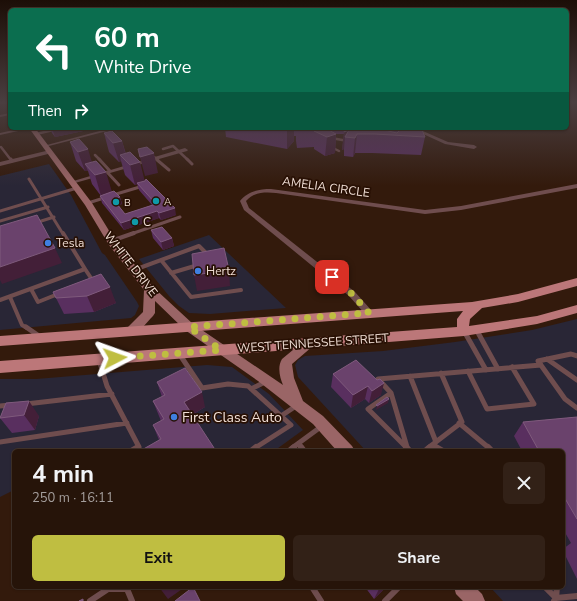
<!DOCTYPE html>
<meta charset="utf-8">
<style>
:root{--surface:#261409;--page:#322117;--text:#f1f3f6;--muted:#a49e9c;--line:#42332a;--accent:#bfbe41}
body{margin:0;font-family:"Nunito Sans",sans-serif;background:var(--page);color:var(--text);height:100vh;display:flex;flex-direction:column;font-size:15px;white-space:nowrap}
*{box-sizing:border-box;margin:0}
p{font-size:13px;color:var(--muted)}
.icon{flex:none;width:22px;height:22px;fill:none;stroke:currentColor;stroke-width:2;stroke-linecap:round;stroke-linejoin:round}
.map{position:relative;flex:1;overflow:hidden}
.details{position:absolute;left:12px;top:449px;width:553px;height:140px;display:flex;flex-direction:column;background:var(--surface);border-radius:6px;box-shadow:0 1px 3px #0004,0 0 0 1px var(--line)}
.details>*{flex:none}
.banner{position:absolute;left:8px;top:8px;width:561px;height:122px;border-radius:6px;box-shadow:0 1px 3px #0004,0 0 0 1px var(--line);background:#0b6e4f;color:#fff;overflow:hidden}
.pin{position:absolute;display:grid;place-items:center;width:34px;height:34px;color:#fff;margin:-17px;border-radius:8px;box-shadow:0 2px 6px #0006}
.me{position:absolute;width:44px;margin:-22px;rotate:86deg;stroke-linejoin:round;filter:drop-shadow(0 0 3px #0008)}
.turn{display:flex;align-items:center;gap:14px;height:84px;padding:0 20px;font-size:18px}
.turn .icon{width:52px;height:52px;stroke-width:2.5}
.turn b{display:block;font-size:28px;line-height:34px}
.then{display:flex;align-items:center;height:38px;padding:0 20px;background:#0003;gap:8px;font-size:15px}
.round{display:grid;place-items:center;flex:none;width:42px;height:42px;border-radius:6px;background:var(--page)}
.head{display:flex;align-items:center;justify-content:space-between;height:68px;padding:0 20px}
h1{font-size:24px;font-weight:700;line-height:30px}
.action{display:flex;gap:8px;margin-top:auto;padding:8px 20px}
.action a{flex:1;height:46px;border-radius:6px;background:var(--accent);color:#111;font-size:16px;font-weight:700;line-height:46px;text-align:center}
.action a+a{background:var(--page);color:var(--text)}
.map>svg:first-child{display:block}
</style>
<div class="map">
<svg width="577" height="601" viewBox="0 0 577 601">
<rect width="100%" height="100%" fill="#331a0c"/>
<path fill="#292636" d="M49,164l22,31 31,58 3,2 32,47 2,4 -4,9 -4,3 -131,12v-154z
M209,235l77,73 -76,6 -21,-1 -10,-7 -10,-10 -30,-37z
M577,319v282h-74l-13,-14h73v-136h-197l-68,-74 -3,-12 3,-5 7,-4 78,-5 72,-9 77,-12z
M207,365l25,2 37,27 34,36 -29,21h-260v39l-14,7v-118h36z"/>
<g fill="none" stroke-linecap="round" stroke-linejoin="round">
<path stroke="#6f4d4e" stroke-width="2.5" d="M0,103l7,-1
M36,134l26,-6
M331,138l17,3
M1,147l10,13
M331,147l8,4
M163,149l10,-3 15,14
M95,155l5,5
M154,157l4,3"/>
<path stroke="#6f4d4e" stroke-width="3" d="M11,159l1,2
M99,159l11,12
M156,159l13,11
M187,159l5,5
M107,172l12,13
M29,179l34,55
M113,195l30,-9
M88,203l16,-5
M0,211l77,-23
M0,221l48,-14
M35,223l19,-6
M131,234l49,-17"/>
<path stroke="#6f4d4e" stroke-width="4" d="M63,233l22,36
M111,241l23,-8
M161,260l30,37 50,-7
M134,270l65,-24 9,9
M171,273l27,-8
M31,289l7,13 20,-8
M10,297l12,28 5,3
M0,300l85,-31 8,12"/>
<path stroke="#6f4d4e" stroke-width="5" d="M26,327l13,9
M476,329l22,40
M464,331l22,39
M180,355l22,33 26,-4 20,2 43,39 -36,23
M577,356l-6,-2 -33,7 27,38 12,9
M547,359l30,21
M99,360l8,26 32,61 -3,1
M468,371l19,38 47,-5 -22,-37
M410,376l26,66
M378,379l163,-14
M381,382l10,11 16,54
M251,389l14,-7
M391,393l-23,16 39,39
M26,404l86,-10
M0,406l10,-1
M281,416l15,-10
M459,423l30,25
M0,442l127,-19
M298,444l4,4
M432,445l6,3
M292,448l30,-22
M428,448l34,-26 -21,-49"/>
<path stroke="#6f4d4e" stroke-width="6" d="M301,447l3,4
M406,447l4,4
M436,447l7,4
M488,447l4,4
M131,451l7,-4
M251,451l5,-4
M289,451l5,-4
M425,451l5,-4
M312,587l9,14
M545,587l11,11 21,-2
M90,601l18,-12h19l5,12
M385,601l14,-14
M554,601l2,-3 1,-11"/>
<path fill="#6f4d4e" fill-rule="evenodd" d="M10,113v2l-10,2v-2z
M23,128h9l-32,7v-2z
M111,128h8l-74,19 -2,-1z
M410,128h6l32,14 26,3 3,2 -3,2 -29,-5z
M185,148l3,2 -1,1 -112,32 -5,-1z
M50,150l2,1v2l-52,13v-4z
M577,184v4l-116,22 -36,4 -149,-21c-11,-1 -22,-1 -30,8l3,7 106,84 17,19 1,2 -1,2h-6l-17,-19 -105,-86 -4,-9c8,-10 19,-12 31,-12l154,21 36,-4z"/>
<path fill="#9a6566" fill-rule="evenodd" d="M29,128h6l57,75 24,39 37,45 40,37 90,61c-3,-7 -6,-18 -1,-26l23,-19 4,-2 4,2 2,3 -2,3 -21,18 2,14 9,23 20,15 29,30 3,5h-18l-24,-27 -55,-43 -73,-51 -30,-29v12l-2,3c-7,7 -16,21 -26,18l-2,-3 2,-3 16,-16 1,-22 -35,-45 -24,-40z
M454,587h21l7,7 3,7h-22l-7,-7z"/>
<path fill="#bc7779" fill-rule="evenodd" d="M577,278v8l-59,16 -36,6 -12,11 -1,7 68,-10 40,-11v8l-40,11 -73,12 -464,37v-12l457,-34v-8l6,-8 -463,35v-10l472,-34 46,-8z"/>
</g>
<path fill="#592f5f" d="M50,128h38v2l-33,7 -3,-4z
M225,128h91l1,2 14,1 -1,-3h86l9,9 -4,18 -49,-2h-17l-2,4 -9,-1v-7l-2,1 2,-16h-8l-1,19 -10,3 -11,-7v-2l-17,1 -1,-7v-5h-2v5l-7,8 -61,-12z
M104,133l18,8 4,13 19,27 31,34 -15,5 -2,-2 -35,12 -22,-27 -2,-7h1l-9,-12 -4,-13h-3l-9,-10 -6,-19 22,20 20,30 8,5 2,7 -4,1 7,9 27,-9 -13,-15 -2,-6 -2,1 -10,-10 -4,-14 -2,1 -10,-10z
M151,230l21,8 2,8 -11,4 -10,-12z
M101,274l15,29 -22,9 -30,2 -11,-22z
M356,360l25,35 -12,8 -4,-4 -14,9 -20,-21 2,-13z
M157,382l48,25 -13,8 -33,25 -6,-15 8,-4 -8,-20 9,-4z
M6,403l33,13 -4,14 -23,3 -12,-15z
M577,417v162l-14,-28v-2l8,-6 -8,-14v-78h-41l-8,-15 9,-14z
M365,587h21l-12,12z"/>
<path fill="#431f38" d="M52,128h36v2l-33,7z
M289,128h5v13l-7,8v-19z
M349,130l-4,7 -1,12 -2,1 2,-18z
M336,134l-1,19 -10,3 2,-19z
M357,134l-2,19 -2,4 2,-19z
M122,141l5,19 -7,-5 1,6 -2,1 -6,-19z
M88,149l6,20 -9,-5 3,7h-3l-7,-19z
M154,153l4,20 -13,3 -5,-19z
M140,162l5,20 -10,3 -5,-20z
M106,172l6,20 -11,4 -6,-21z
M120,197l2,7 -7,2 -2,-7z
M175,208l1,7 -15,5 -2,-7z
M157,211l2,7 -35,12 -3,-7z
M172,238l2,8 -11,4 -2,-8z
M55,248l7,15 -60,21 -2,-4v-13z
M229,270l1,16 -33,5 -3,-16z
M110,287l6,16 -22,9 -7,-16z
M384,383l-3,12 -12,8 3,-12z
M368,386l-3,13 -14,9 2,-13z
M202,392l3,15 -17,10 -4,-15z
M389,399l-1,4 -12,7 1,-4z
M29,401l10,15 -4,14 -11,-15z
M159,587h26l-17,12z
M380,587h6l-12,12z"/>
<path fill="#6a426c" stroke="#7f5a7c" d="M274,128h15l-2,2z
M297,128h19l1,1h-19z
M323,128h2l11,6 -9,3 -13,-6z
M346,128h30l21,5 3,-3 -3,-2h19l6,2 3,7 -50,-3h-18l-2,4 -10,-1 4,-7 -5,2z
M112,131l10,10 -9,2 -9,-10z
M79,139l9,10 -10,3 -8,-10z
M147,147l7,6 -14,4 -2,-8z
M130,152l10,10 -10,3 -10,-10z
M96,161l10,11 -11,3 -10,-11z
M146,179l29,29 -16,5 -2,-2 -36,12 -21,-27 14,-5 6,6 -7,2 12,15 31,-10 -19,-21 8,-2z
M37,215l18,33 -55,19v-41z
M162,227l10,11 -11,4 -10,-12z
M224,248l5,22 -35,5 -2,-21z
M101,274l9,13 -23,9 -31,2 -3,-6z
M356,360l21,20 3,-1 4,4 -12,8 -4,-5 -15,9 -20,-21z
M185,368l17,24 -18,10 32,49h-76l21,-12 -8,-14 11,-6 -11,-18 12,-6 -8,-13z
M387,397l2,2 -12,7 -1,-1z
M29,401l-5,14 -24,3 6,-15z
M577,417v102l-14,-24v-44h-24l-16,-29z
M193,587l7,14h-25z
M83,599v2h-4z"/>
<linearGradient id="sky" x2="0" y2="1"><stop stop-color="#1c0e07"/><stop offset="0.55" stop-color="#4a3e40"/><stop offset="1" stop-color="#4a3e40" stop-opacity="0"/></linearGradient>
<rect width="577" height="186" fill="url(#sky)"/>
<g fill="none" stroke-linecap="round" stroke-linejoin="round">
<path stroke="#bfbe41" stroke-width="7" stroke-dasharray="0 12.6" d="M115,358l106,-8 -32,-23 180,-14 -17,-19 -20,-17"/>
</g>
<g fill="#0f9aa8" stroke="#281004" stroke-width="1.5">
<circle cx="156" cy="201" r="4"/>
<circle cx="116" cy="202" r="4"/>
<circle cx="135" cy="222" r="4"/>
</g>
<g fill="#3f7fe0" stroke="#281004" stroke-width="1.5">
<circle cx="48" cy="243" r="4"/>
<circle cx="198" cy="271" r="4"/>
<circle cx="174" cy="417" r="4"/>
</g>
<g text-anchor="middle" stroke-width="3.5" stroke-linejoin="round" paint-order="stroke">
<g font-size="10" fill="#f0ded5" stroke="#281004" text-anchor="start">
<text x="164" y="205">A</text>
<text x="124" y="206">B</text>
</g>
<g font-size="12" fill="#f0ded5" stroke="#281004">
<text transform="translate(326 187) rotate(8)" y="4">AMELIA CIRCLE</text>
<text transform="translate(131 264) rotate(52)" y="4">WHITE DRIVE</text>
<text transform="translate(313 343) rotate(-4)" y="4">WEST TENNESSEE STREET</text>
</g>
<g font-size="12" fill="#f0ded5" stroke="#281004" text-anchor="start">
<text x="143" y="226">C</text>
<text x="56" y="247">Tesla</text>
<text x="206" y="275">Hertz</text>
</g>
<g font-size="14" fill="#f0ded5" stroke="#281004" text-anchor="start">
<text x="182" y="422">First Class Auto</text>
</g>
</g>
</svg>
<div class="pin" style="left:332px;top:277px;background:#d93025"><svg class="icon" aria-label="arrive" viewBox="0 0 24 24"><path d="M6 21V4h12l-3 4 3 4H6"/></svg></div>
<svg class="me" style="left:115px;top:358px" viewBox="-20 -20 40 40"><path d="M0-17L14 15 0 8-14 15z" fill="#bfbe41" stroke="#fff" stroke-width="4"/></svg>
<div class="banner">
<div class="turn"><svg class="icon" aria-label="left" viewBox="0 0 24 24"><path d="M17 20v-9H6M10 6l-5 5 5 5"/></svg><div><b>60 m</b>White Drive</div></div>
<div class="then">Then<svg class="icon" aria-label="right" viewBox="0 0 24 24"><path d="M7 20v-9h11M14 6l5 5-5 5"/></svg></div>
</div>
<section class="details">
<div class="head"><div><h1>4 min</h1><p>250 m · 16:11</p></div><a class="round"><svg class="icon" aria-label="close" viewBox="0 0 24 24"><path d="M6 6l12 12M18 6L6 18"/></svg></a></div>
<div class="action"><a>Exit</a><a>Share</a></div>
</section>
</div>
